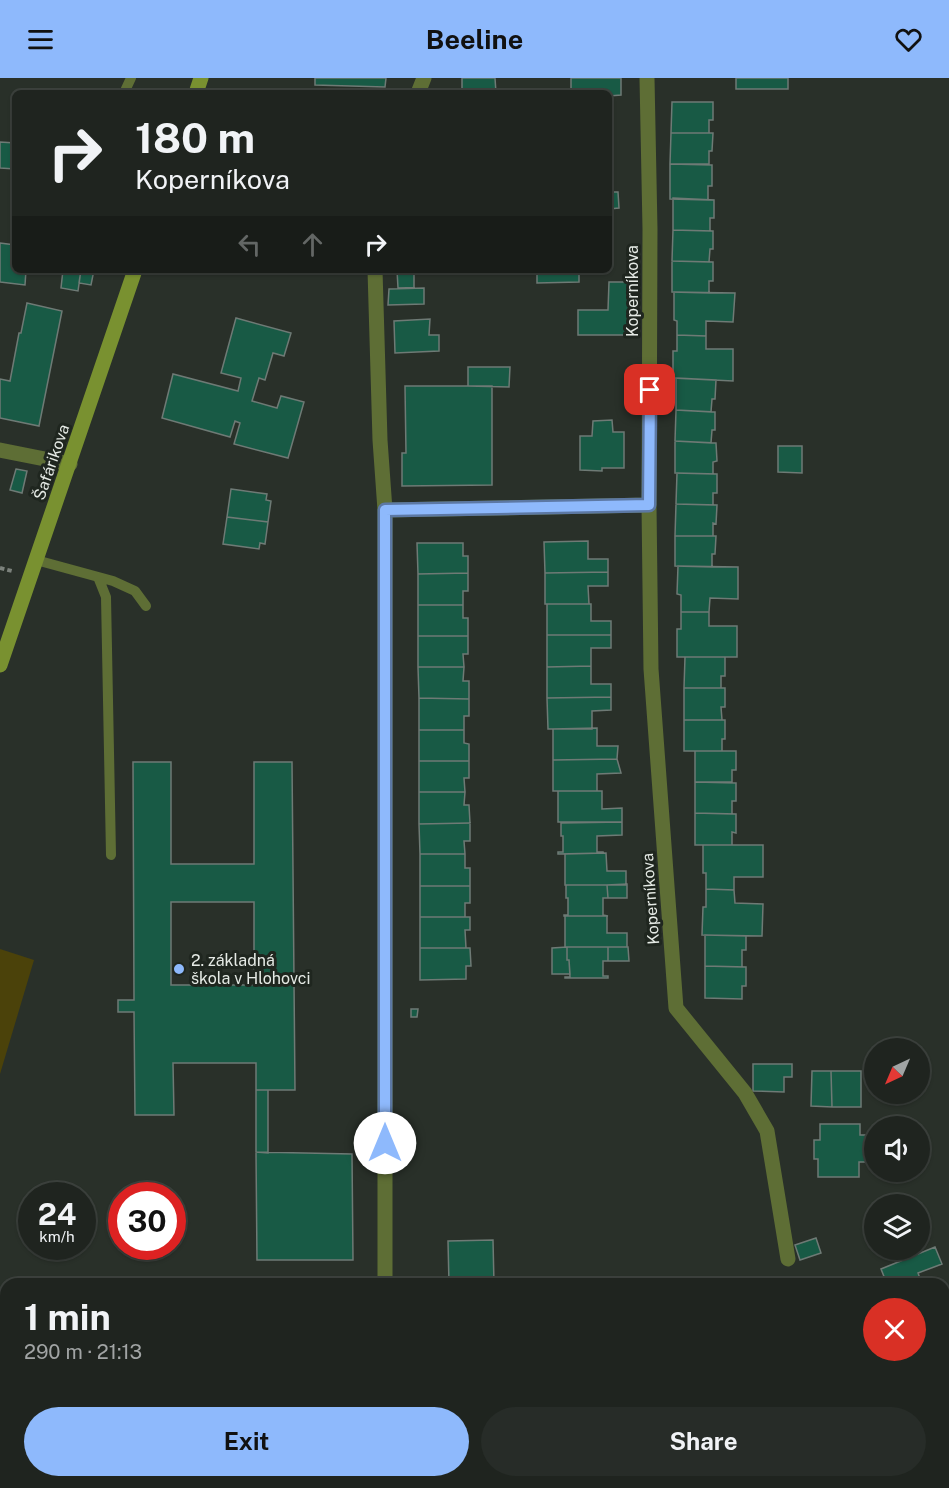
<!DOCTYPE html>
<meta charset="utf-8">
<style>
:root{--surface:#1f241f;--page:#272c28;--text:#f1f3f6;--muted:#a1a4a4;--line:#3c413d;--accent:#8eb9fc}
body{margin:0;font-family:"Public Sans",sans-serif;background:var(--page);color:var(--text);height:100vh;display:flex;flex-direction:column;font-size:22px;white-space:nowrap}
*{box-sizing:border-box;margin:0}
p{font-size:20px;color:var(--muted)}
.icon{flex:none;width:33px;height:33px;fill:none;stroke:currentColor;stroke-width:2;stroke-linecap:round;stroke-linejoin:round}
.map{position:relative;flex:1;overflow:hidden}
.drawer{position:absolute;left:0px;top:1200px;width:950px;height:210px;display:flex;flex-direction:column;background:var(--surface);border-radius:18px 18px 0 0;box-shadow:0 2px 4px #0004,0 0 0 2px var(--line)}
.drawer>*{flex:none}
.hud{position:absolute;left:12px;top:12px;width:600px;height:183px;border-radius:9px;box-shadow:0 2px 4px #0004,0 0 0 2px var(--line);background:#1f241f;color:var(--text);overflow:hidden}
.needle{width:39px;rotate:224deg}
.buttons{position:absolute;left:864px;top:960px;display:grid;gap:12px}
.buttons a{display:grid;place-items:center;width:66px;height:66px;border-radius:50%;background:var(--surface);box-shadow:0 2px 4px #0004,0 0 0 2px var(--line);font-size:30px}
.speed{position:absolute;left:18px;top:1104px;display:flex;gap:12px;font-size:30px;font-weight:700;text-align:center}
.speed>*{display:grid;place-content:center;width:78px;height:78px;border-radius:50%;background:var(--surface);box-shadow:0 2px 4px #0004,0 0 0 2px var(--line);line-height:1}
.speed small{font-size:15px;font-weight:400}
.speed .limit{border:9px solid #d22;background:#fff;color:#111}
.pin{position:absolute;display:grid;place-items:center;width:51px;height:51px;color:#fff;margin:-26px;border-radius:12px;box-shadow:0 3px 9px #0006}
.me{position:absolute;width:66px;margin:-33px;rotate:0deg;stroke-linejoin:round;filter:drop-shadow(0 0 4px #0008)}
.turn{display:flex;align-items:center;gap:21px;height:126px;padding:0 24px;font-size:27px}
.turn .icon{width:78px;height:78px;stroke-width:2.5}
.turn b{display:block;font-size:42px;line-height:51px}
.lanes{display:flex;align-items:center;height:57px;padding:0 24px;background:#0003;justify-content:center;gap:30px;direction:ltr}
.lanes .off{opacity:.35}
.round{display:grid;place-items:center;flex:none;width:63px;height:63px;border-radius:32px;background:var(--page)}
.headline{display:flex;align-items:center;justify-content:space-between;height:102px;padding:0 24px}
h1{font-size:36px;font-weight:700;line-height:45px}
.button{display:flex;gap:12px;margin-top:auto;padding:12px 24px}
.button a{flex:1;height:69px;border-radius:36px;background:var(--accent);color:#111;font-size:24px;font-weight:700;line-height:69px;text-align:center}
.button a+a{background:var(--page);color:var(--text)}
header{display:flex;justify-content:space-between;align-items:center;height:78px;padding:0 24px;background:var(--accent);color:#111;font-size:27px;font-weight:700}
.map>svg:first-child{display:block}
</style>
<header><svg class="icon" aria-label="menu" viewBox="0 0 24 24"><path d="M4 6h16M4 12h16M4 18h16"/></svg>Beeline<svg class="icon" aria-label="heart" viewBox="0 0 24 24"><path d="M12 20l-8-8c-3-5 5-10 8-4 3-6 11-1 8 4z"/></svg></header>
<div class="map">
<svg width="949" height="1410" viewBox="0 0 949 1410">
<rect width="100%" height="100%" fill="#293029"/>
<path fill="#4b420a" d="M0,871l34,11 -34,114z"/>
<path fill="#185a45" stroke="#6e7a75" stroke-width="1.5" fill-rule="evenodd" d="M315,0h71l-1,9 -70,-2z
M462,0h33l1,15h-34z
M571,0h50v17l-12,1v-3h-38z
M736,0h52v11h-52z
M672,24h41v18h-4v13h-38z
M671,55h42l-1,18h-3v13h-39z
M0,64l15,1v26l-15,-1z
M670,86l42,1v21h-4v14l-38,-1z
M609,114h9l1,16 -10,1z
M673,120l41,2v18h-4v13l-37,-1z
M673,152l40,1v18h-3l-1,13 -37,-1z
M0,165l15,2v25h11l-1,15 -25,-3z
M672,183l41,1v19h-4v12l-37,-1z
M63,192h18l-3,21 -17,-3z
M81,192h13l-3,15 -12,-2z
M397,192h17v18h-16z
M537,192h42v12l-42,1z
M609,204h22l1,53h-54v-25h30z
M424,210v16l-36,1 1,-16z
M674,214l61,1 -2,29 -27,-1v15l-29,-1v-14l-3,-1z
M27,225l35,8 -23,115 -39,-8v-39l10,2 9,-48h2z
M236,240l55,15 -7,23 -11,-3 -8,27 -6,-2 -7,23 25,7 4,-12 23,6 -16,56 -54,-14 6,-21 -5,-2 -5,16 -68,-19 11,-44 65,17 3,-13 -20,-5z
M430,241l-1,16h10v16l-44,2 -1,-32z
M677,257l29,1v13h27v32l-60,-3v-27h4z
M468,289h42l-1,20 -41,-1z
M676,300l40,2 -1,19h-3l-1,13 -35,-2z
M405,308h87v99l-90,1v-33h4z
M676,332l39,2v18h-3l-1,13 -36,-2z
M612,342l1,12h11v36h-22v3l-22,-1v-34h12l1,-15z
M675,363l41,2 1,18 -4,1v12l-38,-1z
M778,368h24v27l-24,-1z
M16,391l11,2 -5,22 -12,-3z
M677,395l40,1v19h-4v12l-37,-1z
M231,411l36,5 -1,6 5,1 -3,21 -41,-5z
M676,426l41,1 -1,19 -3,-1v13h-38z
M227,439l41,5 -3,22 -5,-1 -1,6 -36,-5z
M675,458h41l-1,18h-3v13l-37,-1z
M588,463v18h20v13l-63,1 -1,-31z
M417,465h46v13h5v17l-50,1z
M678,488l60,1v32l-28,-1 -1,14h-28v-17l-4,-1z
M608,494v14h-20l1,18h-44v-31z
M468,495v18h-5v14h-45v-31z
M547,526h44v17h20v14h-64z
M418,527h45v13h5v18h-50z
M681,534h28v14h28v31h-60v-28h4z
M547,557h64v13h-20v18l-44,1z
M418,558h50v18h-5l1,13h-46z
M685,579h40v19h-4v12h-37z
M591,588v18h20v13l-64,1v-31z
M418,589h46l-1,14h6v18l-50,-1z
M684,610h41v19h-4l1,13h-38z
M611,619v13l-19,1v18h-44l-1,-31z
M419,620l50,1v17h-5v14h-45z
M684,642h41v19h-3v12h-38z
M597,650v18h21l-1,13 -64,1v-31z
M419,652h45v13l5,1v17h-50z
M695,673h41v19h-4v12h-37z
M617,681l4,14 -24,1v17h-44v-31z
M419,683h50v17h-5l1,14h-46z
M133,684h38v102h83v-102h38l3,328h-39v-27h-83l1,52h-39l-1,-103h-16v-12h16zM171,824h83v83h-83z
M695,704l41,1v18h-4v13l-37,-1z
M558,713h44v18l20,-1v14h-64z
M419,714h46l-1,13h5l1,18 -51,1z
M695,735l41,1v19l-4,-1v13h-37z
M622,744v13l-25,1v16h6v1l-45,1v-2h5v-16h-2v-13z
M470,745v18h-6l1,13h-45l-1,-30z
M703,767h60v32h-29v13l-28,-1v-16h-3z
M606,775l1,18h19v14h-61v-31z
M420,776h45v14h5v18h-50z
M627,806v14h-19l-1,-13z
M566,807h41l1,13h-5v17l5,1h-44v-1h4v-17h-2z
M420,808h50v17h-5v14h-45z
M706,811l28,1 1,13 28,1 -1,32 -60,-1 1,-28h3z
M565,838h42v17h20v14h-62z
M420,839h50v13h-5l1,18h-46z
M705,857l41,1v14h-4v17l-37,-1z
M567,869h41v14h-5v15h5v2h-43v-1h5l-1,-17h-2z
M567,869v13h2l1,14h-18v-26z
M608,869h20l1,14h-21z
M420,870h50l1,18h-5v13l-46,1z
M705,888l41,1v19h-4v13l-37,-1z
M411,931h7l-1,8h-6z
M753,986h39v13h-8v15l-31,-1z
M812,993h19l1,36 -21,-1z
M831,993h30v36h-29z
M256,1012h12v63l-12,-1z
M820,1046h40v11h7v27h-8v15h-41v-18h-4v-19h6z
M256,1074l96,2 1,106h-96z
M816,1160l5,15 -21,7 -5,-15z
M493,1162l1,44h-45l-1,-43z
M935,1169l7,17 -24,9 4,11h-35l-6,-15z
M96,1404v6h-19v-4z
M293,1404h6l1,6h-21l-1,-4z
M311,1404h42v1l-42,5z"/>
<g fill="none" stroke-linecap="round" stroke-linejoin="round">
<path stroke="#7c827c" stroke-width="4" stroke-dasharray="4.5 3" stroke-linecap="butt" d="M0,490l12,3"/>
<path stroke="#5e6e35" stroke-width="10" d="M124,15l7,-15
M36,482l77,21 22,10 11,15
M98,499l8,20 5,258"/>
<path stroke="#5e6e35" stroke-width="15" d="M647,0l3,151 -1,276 2,164 25,339 69,85 22,38 21,128
M418,15l6,-15
M375,192l5,170 5,70v774
M0,372l70,14
M385,432l264,-5
M385,1404v6"/>
<path stroke="#799130" stroke-width="15" d="M196,15l5,-15
M0,587l135,-395"/>
</g>
<g fill="none" stroke-linecap="round" stroke-linejoin="round">
<g stroke="#5c78a4" stroke-width="15">
<path id="route" d="M385,1065v-633l264,-5 1,-115"/>
</g>
<use href="#route" stroke="#8eb9fc" stroke-width="10"/>
</g>
<circle fill="#8eb9fc" stroke="#1f261f" stroke-width="2" cx="179" cy="891" r="6"/>
<g text-anchor="middle" stroke-width="6" stroke-linejoin="round" paint-order="stroke">
<g font-size="16" fill="#e5eae5" stroke="#1f261f">
<text transform="translate(632 213) rotate(-90)" y="6">Koperníkova</text>
<text transform="translate(51 384) rotate(-71)" y="6">Šafárikova</text>
<text transform="translate(650 821) rotate(-94)" y="6">Koperníkova</text>
</g>
<g font-size="16" fill="#e5eae5" stroke="#1f261f" text-anchor="start">
<text x="191" y="888">2. základná<tspan x="191" dy="18">škola v Hlohovci</tspan></text>
</g>
</g>
</svg>
<div class="buttons">
<a><svg class="needle" viewBox="-14 -14 28 28"><path d="M0-13l5 13h-10z" fill="#e53935"/><path d="M0 13l5-13h-10z" fill="#a1a4a4"/></svg></a>
<a><svg class="icon" aria-label="sound" viewBox="0 0 24 24"><path d="M4 9h4l5-4v14l-5-4H4zM17 9q2 3 0 6"/></svg></a>
<a><svg class="icon" aria-label="layers" viewBox="0 0 24 24"><path d="M12 4l9 5-9 5-9-5zM3 14l9 5 9-5"/></svg></a>
</div>
<div class="speed"><div>24<small>km/h</small></div><div class="limit">30</div></div>
<div class="pin" style="left:650px;top:312px;background:#d93025"><svg class="icon" aria-label="arrive" viewBox="0 0 24 24"><path d="M6 21V4h12l-3 4 3 4H6"/></svg></div>
<svg class="me" style="left:385px;top:1065px" viewBox="-20 -20 40 40"><circle r="19" fill="#fff"/><path d="M0-13L10 11 0 6-10 11z" fill="#8eb9fc"/></svg>
<div class="hud">
<div class="turn"><svg class="icon" aria-label="right" viewBox="0 0 24 24"><path d="M7 20v-9h11M14 6l5 5-5 5"/></svg><div><b>180 m</b>Koperníkova</div></div>
<div class="lanes"><svg class="icon off" aria-label="left" viewBox="0 0 24 24"><path d="M17 20v-9H6M10 6l-5 5 5 5"/></svg><svg class="icon off" aria-label="ahead" viewBox="0 0 24 24"><path d="M12 20V5M6 11l6-6 6 6"/></svg><svg class="icon" aria-label="right" viewBox="0 0 24 24"><path d="M7 20v-9h11M14 6l5 5-5 5"/></svg></div>
</div>
<section class="drawer">
<div class="headline"><div><h1>1 min</h1><p>290 m · 21:13</p></div><a class="round" style="background:#d93025;color:#fff"><svg class="icon" aria-label="close" viewBox="0 0 24 24"><path d="M6 6l12 12M18 6L6 18"/></svg></a></div>
<div class="button"><a>Exit</a><a>Share</a></div>
</section>
</div>
